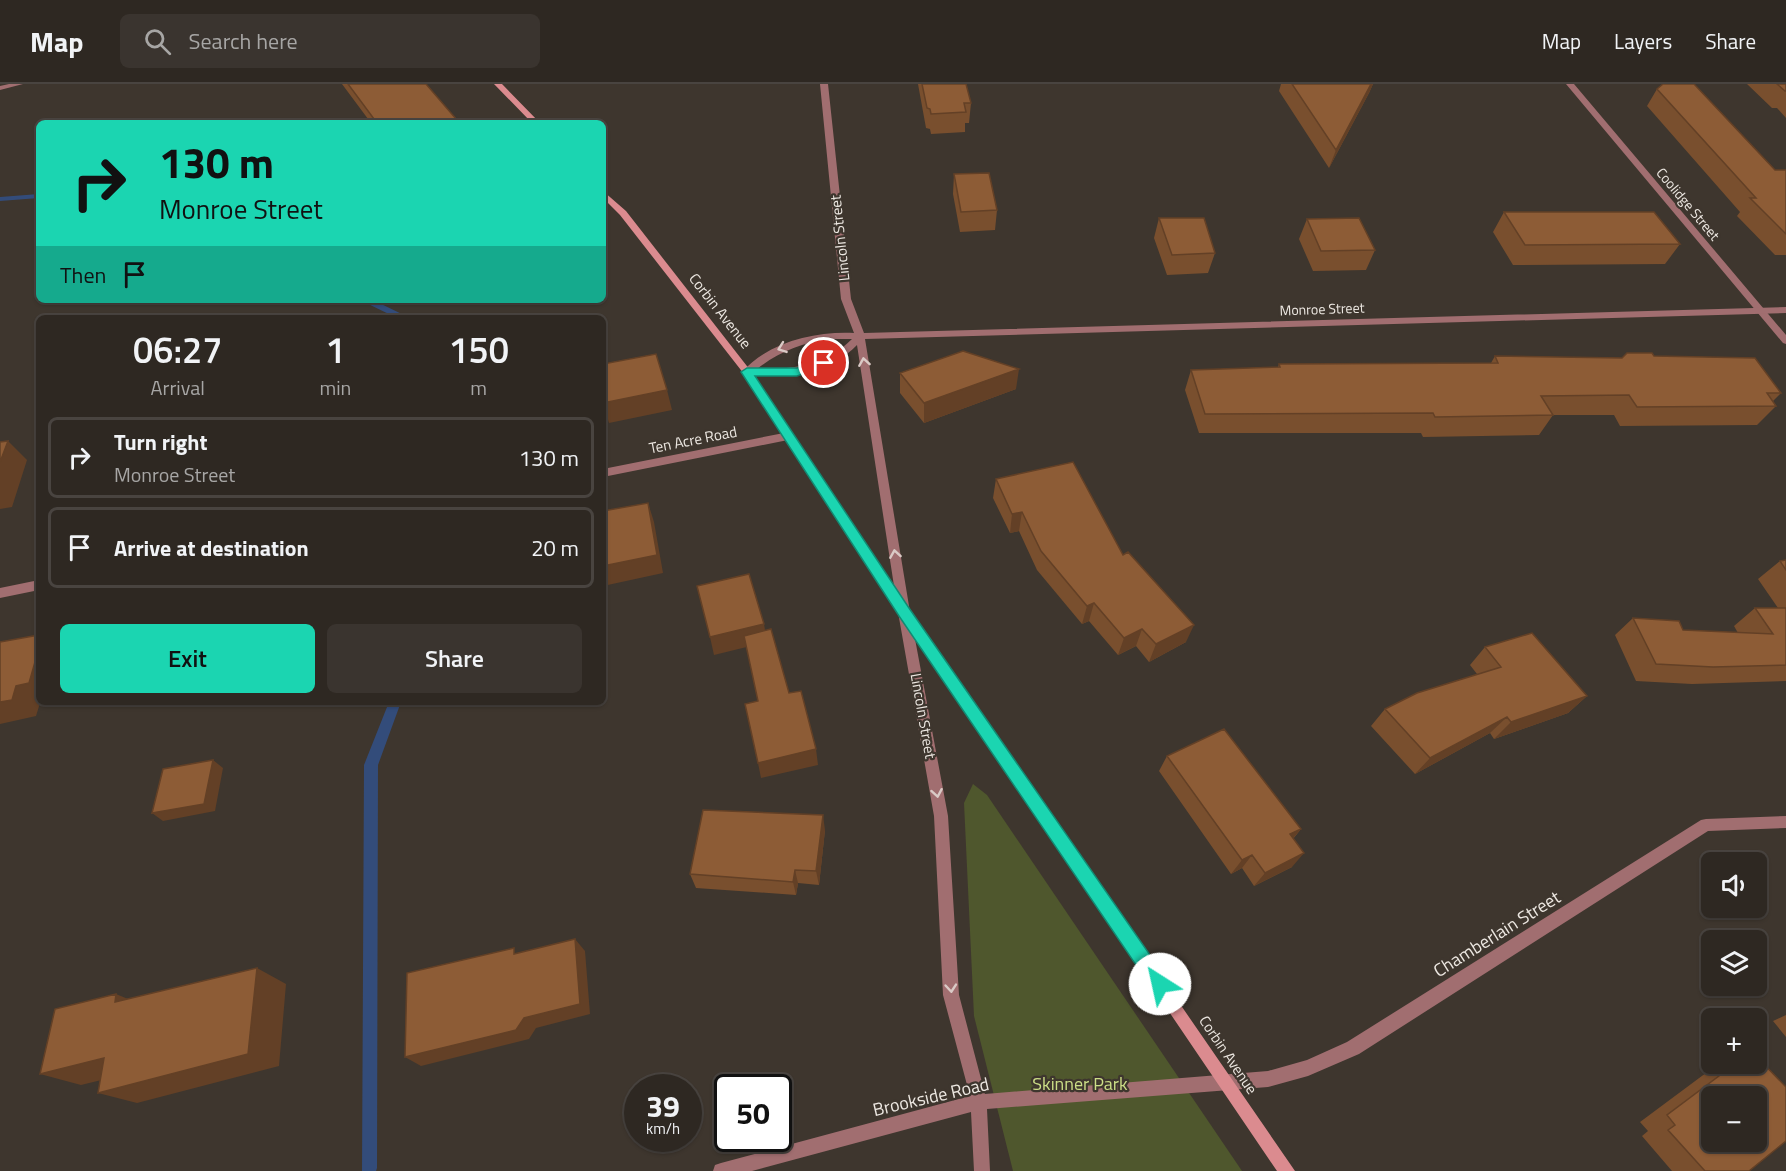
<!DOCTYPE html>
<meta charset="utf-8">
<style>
:root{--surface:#2e2822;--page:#3a342f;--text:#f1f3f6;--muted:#a7a6a5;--line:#494440;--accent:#1bd5b1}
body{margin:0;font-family:"Titillium Web",sans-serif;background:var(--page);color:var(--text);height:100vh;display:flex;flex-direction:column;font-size:22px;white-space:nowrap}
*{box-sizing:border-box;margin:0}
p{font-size:20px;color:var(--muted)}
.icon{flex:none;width:33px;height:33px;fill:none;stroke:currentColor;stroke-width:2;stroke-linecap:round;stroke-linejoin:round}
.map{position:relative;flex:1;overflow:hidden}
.side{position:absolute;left:36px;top:231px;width:570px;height:390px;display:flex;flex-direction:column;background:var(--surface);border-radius:9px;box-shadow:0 2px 4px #0004,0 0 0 2px var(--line)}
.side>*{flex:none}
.guide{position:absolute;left:36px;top:36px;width:570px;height:183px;border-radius:9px;box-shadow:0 2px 4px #0004,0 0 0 2px var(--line);background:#1bd5b1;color:#111;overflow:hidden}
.fabs{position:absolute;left:1701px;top:768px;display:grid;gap:12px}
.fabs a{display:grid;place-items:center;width:66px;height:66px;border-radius:9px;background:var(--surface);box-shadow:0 2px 4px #0004,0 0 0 2px var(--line);font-size:30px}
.speed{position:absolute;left:624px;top:990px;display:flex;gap:12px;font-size:30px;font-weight:700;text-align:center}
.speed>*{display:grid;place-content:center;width:78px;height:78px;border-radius:50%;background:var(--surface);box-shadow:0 2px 4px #0004,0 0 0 2px var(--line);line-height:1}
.speed small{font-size:15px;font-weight:400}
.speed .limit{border:3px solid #111;border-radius:9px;background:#fff;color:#111}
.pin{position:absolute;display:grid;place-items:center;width:51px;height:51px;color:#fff;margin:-26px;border:3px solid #fff;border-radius:50%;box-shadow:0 2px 6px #0007}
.me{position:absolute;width:66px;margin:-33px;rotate:325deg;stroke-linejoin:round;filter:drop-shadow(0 0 4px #0008)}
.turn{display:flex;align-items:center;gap:21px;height:126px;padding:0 24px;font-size:27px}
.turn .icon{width:78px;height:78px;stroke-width:2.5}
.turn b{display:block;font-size:42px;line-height:51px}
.then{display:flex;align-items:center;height:57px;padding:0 24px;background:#0003;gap:12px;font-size:22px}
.eta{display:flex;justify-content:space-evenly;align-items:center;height:102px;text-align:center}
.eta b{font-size:36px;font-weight:600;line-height:42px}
.button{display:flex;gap:12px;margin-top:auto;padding:12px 24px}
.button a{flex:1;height:69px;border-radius:9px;background:var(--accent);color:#111;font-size:24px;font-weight:600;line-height:69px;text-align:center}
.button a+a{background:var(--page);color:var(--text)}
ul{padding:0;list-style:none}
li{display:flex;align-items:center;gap:18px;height:81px;margin:0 12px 9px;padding:0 12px;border:3px solid var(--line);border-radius:9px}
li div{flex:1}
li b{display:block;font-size:22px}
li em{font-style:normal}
header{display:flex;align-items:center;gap:36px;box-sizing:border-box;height:84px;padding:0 30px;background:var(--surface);border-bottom:2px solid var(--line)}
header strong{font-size:28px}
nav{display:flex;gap:33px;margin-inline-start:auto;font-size:21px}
.search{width:420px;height:54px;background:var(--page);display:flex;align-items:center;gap:15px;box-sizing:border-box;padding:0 21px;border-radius:9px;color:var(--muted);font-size:22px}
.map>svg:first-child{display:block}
</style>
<header>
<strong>Map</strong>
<div class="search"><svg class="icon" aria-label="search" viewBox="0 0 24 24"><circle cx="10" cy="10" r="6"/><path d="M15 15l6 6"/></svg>Search here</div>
<nav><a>Map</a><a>Layers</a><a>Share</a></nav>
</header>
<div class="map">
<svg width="1786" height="1087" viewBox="0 0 1786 1087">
<rect width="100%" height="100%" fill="#3e362e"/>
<path fill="#4f572d" d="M973,700l14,11 255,376h-229l-39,-155 -10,-213z"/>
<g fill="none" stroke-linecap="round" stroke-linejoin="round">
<path fill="#334c7a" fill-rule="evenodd" d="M39,110v4l-39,3v-4z
M360,216h13l37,18h-13z
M389,618h12l-23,63 -1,403 -1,3h-14l2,-406z"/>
<path fill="#a16e70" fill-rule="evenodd" d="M9,0h14l-23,6v-4z
M1566,0h8l212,251v9l-3,-1z
M789,348l5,4 -1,3 -190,38v-8z
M39,496v10l-39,8v-10z
M904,523l4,2 2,3 38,204 11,179 26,99 283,-23 39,-11 40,-18 354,-222 5,-1 80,-3v12l-78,3 -349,223 -51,22 -40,11 -281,22 3,62h-16l-3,-59 -219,59h-39l2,-6 6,-2 249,-67 -27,-101 -9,-179 -36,-204 2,-3z"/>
<path fill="#a16e70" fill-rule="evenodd" d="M820,0h8l23,215 13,34 922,-26v6l-921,26 45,273 -2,3h-8l-2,-3 -41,-267c-24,25 -60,31 -93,31 -7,0 -16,1 -22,-4 26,-30 74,-41 112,-39l-13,-34zM829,255h23c-26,26 -60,31 -95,30 21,-17 45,-26 72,-30z"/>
<path fill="#db8b8f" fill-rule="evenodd" d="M494,0h8l38,39h-8z
M603,107l23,20 124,159 158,239 387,562h-18l-377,-556 -156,-241 -124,-159 -17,-17z"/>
</g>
<path fill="#794f2e" d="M342,0h84l31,36 5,3h-91z
M918,0h48l5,19 -2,20h-4v9l-34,2 -1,-5 -4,-1z
M1281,0h92l-4,9 -40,75 -50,-77z
M1747,0h39v34l-9,-10h-5z
M1657,5l118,81h11v85h-11l-38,-39 3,-4 -93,-106z
M954,90l43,36 -2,20 -35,2 -7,-38z
M1504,128l176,32 -15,20 -152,1 -20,-33z
M1159,134l56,35 -7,20 -41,2 -13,-37z
M1307,135l68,31 -9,20 -53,1 -14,-32z
M1495,272l127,2 32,-2 127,37 -8,8 3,5 -19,19 -137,1 -6,-11h-61l-14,20 -116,2 -2,-4h-222l-14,-43 6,-20 87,-3 1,-3 212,-1z
M900,289l116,16 -92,34 -24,-30z
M996,395l127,76 63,87 -37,20 -13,-16 -18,9 -29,-34 -7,3 -45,-54 -18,-39 -9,2 -17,-35z
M1786,476v121l-94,3 -56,-3 -21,-46 18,-17 50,12 55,3 -4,-7 21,-18h23l-20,-29 22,-18z
M1485,563l102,49 -19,17 -74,26 -4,-6 -75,41 -44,-48 14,-17 92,-35 -7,-9z
M1167,672l134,73 -8,10 -1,28 -38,19 -12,-18 -11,6 -72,-103z
M825,746l-6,55 -21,-2 -2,12 -100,-7 -6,-14z
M1786,931v22l-13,-16z
M1718,980h38l-7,107h-77l-30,-35 6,-5 -8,-9z"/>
<path fill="#634026" d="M1371,0h2l-4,9 -40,75 7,-18z
M1019,285l-3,20 -92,34v-20z
M667,306l5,20 -63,13 -6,-20z
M8,357l19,19 -15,47 -12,2v-47z
M648,419l6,19 9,51 -60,13v-20z
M1022,428l-3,19 -9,2 2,-19z
M1094,519l-5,18 -7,3 5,-18z
M764,540l3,18 -53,13 -4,-18z
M1194,541l-8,17 -37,20 7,-18z
M1142,545l-6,17 -18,9 6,-17z
M39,564v54h3l-2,1 -4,13 -36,8v-22l16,-16z
M1587,612l-19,17 -74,26 17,-17z
M1507,633l-17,16 -75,41 15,-16z
M816,665l2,16 -57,13 -3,-15z
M213,676l10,8 -8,43 -52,10 -11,-8z
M823,731l2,15 -6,55 -3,-14z
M1301,745l-12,14 1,-9z
M1304,769l-12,14 -38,19 11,-13z
M1252,771l-10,13 -11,6 11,-14z
M795,786l3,13 -2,12 -3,-13z
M575,855l10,12 5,63 -54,14 -7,11 -108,27 -16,-9z
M257,884l29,16 -7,82 -142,37 -39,-10z
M116,910l36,15 -37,-7z
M104,974l38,12 -61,15 -41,-11z"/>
<path fill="#8d5c36" stroke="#634026" stroke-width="1.5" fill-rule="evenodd" d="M348,0h78l31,36h2l3,3h-85z
M922,0h44l5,19h-7l2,9 -35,2 -1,-5 -3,-1z
M1292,0h79l-35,66z
M1663,0h31l81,86h11v64l-36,-36h6l-99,-109z
M1777,0h9v7h-1z
M989,89l8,37 -36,2 -7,-38z
M1504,128h150l26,32 -155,1z
M1159,134h45l11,35 -43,2z
M1359,134l16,32 -54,1 -14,-32z
M963,267l56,18 -95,34 -24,-30z
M1627,269h25l2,3 101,2 26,35h-14l9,13 -139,1 -8,-12 -88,1 12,19 -118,2 -2,-4 -228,1 -14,-44 89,-3 -1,-3 219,-1 -3,-7 127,2z
M656,270l11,36 -64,13v-39z
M8,357l-8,21v-20z
M1073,378l50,93 5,-3 66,73 -38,19 -14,-15 -18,9 -30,-35 -7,3 -46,-55 -19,-39 -10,2 -16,-35z
M648,419l9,52 -54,11v-55z
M1786,476v10l-6,-9z
M749,490l15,50 -54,13 -13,-51z
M1755,524h31v57l-73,2 -57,-3 -23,-46 46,3 4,9 90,4z
M771,545l18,64 12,-2 15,58 -58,14 -13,-59 13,-3 -14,-65z
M1532,549l55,63 -76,26 -4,-5 -77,41 -45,-49 32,-16 84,-26 -16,-20z
M39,551v13l-10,35 -13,3 -4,14 -12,2v-60z
M1224,645l77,100 -11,5 14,19 -39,20 -13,-18 -10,5 -75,-104z
M213,676l-9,44 -52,9 11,-44z
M703,726l120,5 -7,56 -21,-1 -2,12 -103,-8z
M575,855l5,65 -56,14 -8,12 -111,27 2,-84 107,-25v6z
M257,884l-9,86 -150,39 6,-35 -64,16 15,-65 61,-15 -1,8z
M1756,972l30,31v54l-37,30h-44l-37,-41 7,-5 -8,-10 68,-51h21zM1712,1012h44v46h-44z"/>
<defs><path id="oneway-chevron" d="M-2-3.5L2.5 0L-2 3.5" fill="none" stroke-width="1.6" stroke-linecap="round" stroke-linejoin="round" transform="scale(1.5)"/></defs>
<g stroke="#dacac6">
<use href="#oneway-chevron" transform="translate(782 264) rotate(160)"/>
<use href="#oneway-chevron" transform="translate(864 278) rotate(-99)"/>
<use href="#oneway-chevron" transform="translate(895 470) rotate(-99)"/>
<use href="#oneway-chevron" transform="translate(937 709) rotate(80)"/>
<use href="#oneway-chevron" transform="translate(951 904) rotate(85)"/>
</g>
<path fill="#1bd5b1" stroke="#128a73" stroke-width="1.5" d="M824,275l6,4 -2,3 -31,10h-42l154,232 257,370 2,6 -2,6 -6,3 -7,-3 -254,-374 -158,-244 6,-4h50z"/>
<g text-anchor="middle" stroke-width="4.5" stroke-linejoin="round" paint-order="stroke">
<g font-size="14" fill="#ede8e2" stroke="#3e362e">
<text transform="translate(1688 120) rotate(50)" y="5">Coolidge Street</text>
<text transform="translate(1322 225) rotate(-2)" y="5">Monroe Street</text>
</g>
<g font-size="15" fill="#ede8e2" stroke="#3e362e">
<text transform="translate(840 154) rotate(-96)" y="5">Lincoln Street</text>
<text transform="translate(720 227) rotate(52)" y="5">Corbin Avenue</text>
<text transform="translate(693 356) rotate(-11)" y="5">Ten Acre Road</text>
<text transform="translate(923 632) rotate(80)" y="5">Lincoln Street</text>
<text transform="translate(1228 971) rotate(56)" y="5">Corbin Avenue</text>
</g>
<g font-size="18" fill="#ede8e2" stroke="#3e362e">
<text transform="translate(1497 850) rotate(-32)" y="6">Chamberlain Street</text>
<text transform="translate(931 1013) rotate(-13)" y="6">Brookside Road</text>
</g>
<g font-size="18" fill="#ccde87" stroke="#3e362e">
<text x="1080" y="1006">Skinner Park</text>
</g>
</g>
</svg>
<div class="fabs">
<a><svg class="icon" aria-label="sound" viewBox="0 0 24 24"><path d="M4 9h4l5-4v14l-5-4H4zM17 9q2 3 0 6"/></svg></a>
<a><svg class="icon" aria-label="layers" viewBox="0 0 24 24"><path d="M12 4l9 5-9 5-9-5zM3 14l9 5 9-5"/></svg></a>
<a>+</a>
<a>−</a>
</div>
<div class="speed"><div>39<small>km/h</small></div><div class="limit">50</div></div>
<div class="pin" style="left:824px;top:279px;background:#d93025"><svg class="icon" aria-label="arrive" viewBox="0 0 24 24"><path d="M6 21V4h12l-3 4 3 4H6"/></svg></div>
<svg class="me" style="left:1160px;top:900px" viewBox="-20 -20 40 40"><circle r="19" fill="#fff"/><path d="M0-13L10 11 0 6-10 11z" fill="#1bd5b1"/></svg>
<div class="guide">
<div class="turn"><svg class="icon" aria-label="right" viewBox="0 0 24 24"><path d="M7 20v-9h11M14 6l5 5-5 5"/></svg><div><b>130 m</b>Monroe Street</div></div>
<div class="then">Then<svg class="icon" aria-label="arrive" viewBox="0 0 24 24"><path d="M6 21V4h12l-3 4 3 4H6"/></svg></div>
</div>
<section class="side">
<div class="eta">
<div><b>06:27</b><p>Arrival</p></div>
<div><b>1</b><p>min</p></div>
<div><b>150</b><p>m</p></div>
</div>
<ul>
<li><svg class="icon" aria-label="right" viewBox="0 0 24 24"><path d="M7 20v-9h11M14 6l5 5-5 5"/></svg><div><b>Turn right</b><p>Monroe Street</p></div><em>130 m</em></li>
<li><svg class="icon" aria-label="arrive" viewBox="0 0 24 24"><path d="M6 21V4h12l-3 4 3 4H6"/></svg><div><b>Arrive at destination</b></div><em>20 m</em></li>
</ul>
<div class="button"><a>Exit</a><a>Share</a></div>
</section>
</div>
